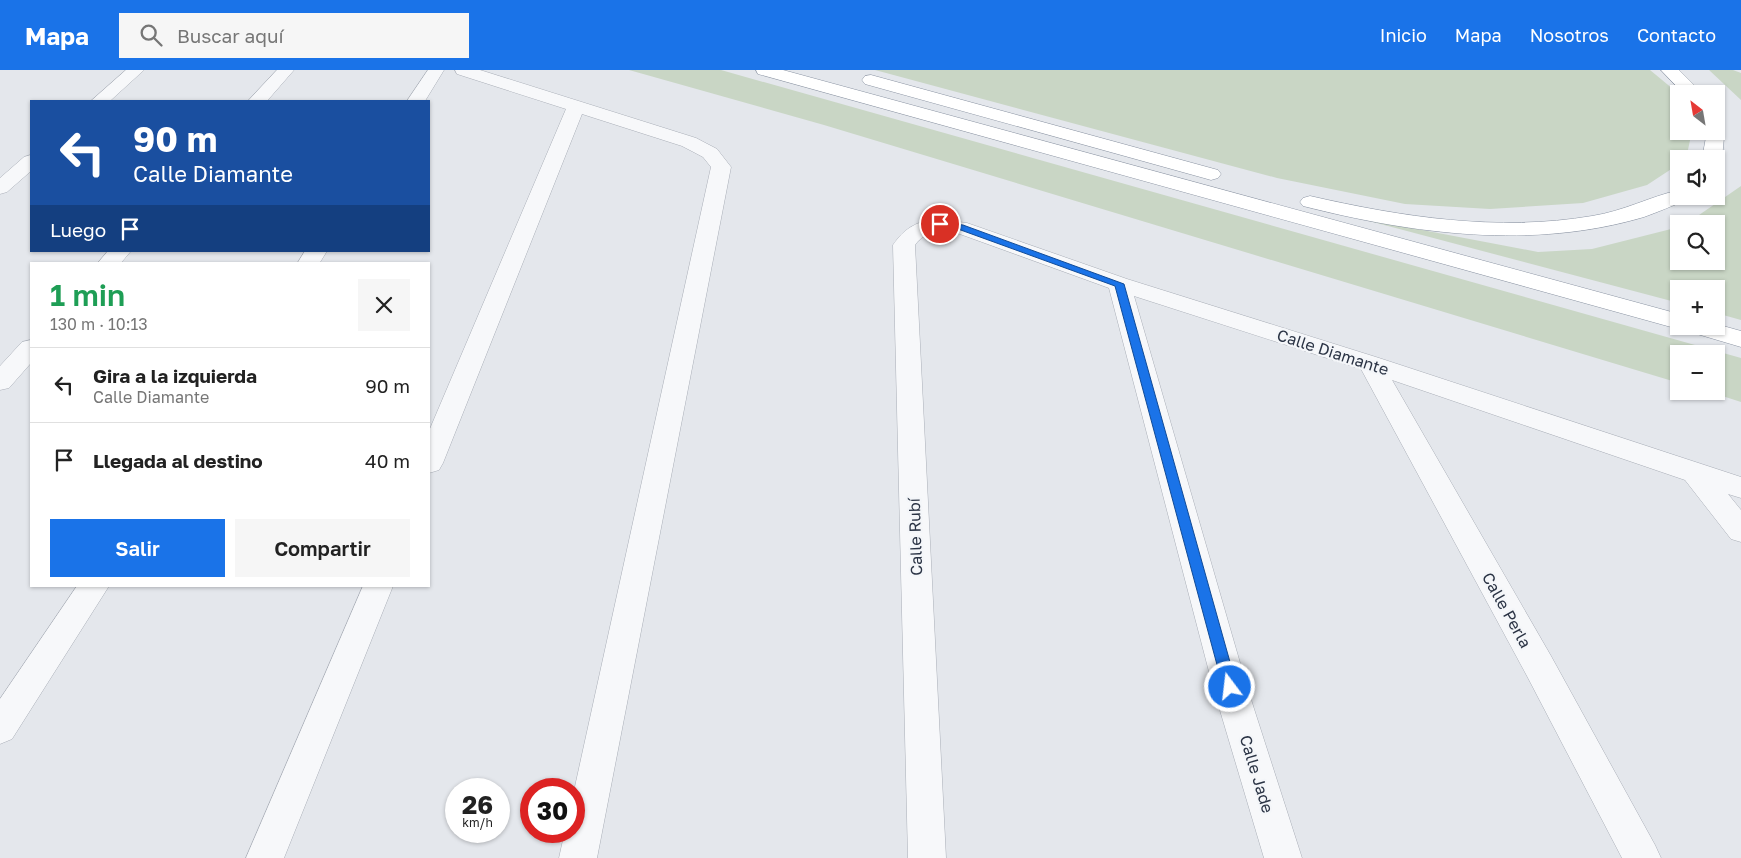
<!DOCTYPE html>
<html lang="es">
<meta charset="utf-8">
<style>
:root{--surface:#fff;--page:#f6f6f6;--text:#222;--muted:#767676;--line:#e0e0e0;--accent:#1a73e8}
body{margin:0;font-family:"Golos Text",sans-serif;background:var(--page);color:var(--text);height:100vh;display:flex;flex-direction:column;font-size:19px;white-space:nowrap}
*{box-sizing:border-box;margin:0}
p{font-size:16px;color:var(--muted)}
.icon{flex:none;width:28px;height:28px;fill:none;stroke:currentColor;stroke-width:2;stroke-linecap:round;stroke-linejoin:round}
.map{position:relative;flex:1;overflow:hidden}
.details{position:absolute;left:30px;top:192px;width:400px;height:325px;display:flex;flex-direction:column;background:var(--surface);border-radius:0px;box-shadow:0 1px 4px #0004}
.details>*{flex:none}
.guide{position:absolute;left:30px;top:30px;width:400px;height:152px;border-radius:0px;box-shadow:0 1px 4px #0004;background:#1a4fa0;color:#fff;overflow:hidden}
.needle{width:32px;rotate:329deg}
.fabs{position:absolute;left:1670px;top:15px;display:grid;gap:10px}
.fabs a{display:grid;place-items:center;width:55px;height:55px;border-radius:0px;background:var(--surface);box-shadow:0 1px 4px #0004;font-size:25px}
.speed{position:absolute;left:445px;top:708px;display:flex;gap:10px;font-size:25px;font-weight:700;text-align:center}
.speed>*{display:grid;place-content:center;width:65px;height:65px;border-radius:50%;background:var(--surface);box-shadow:0 1px 4px #0004;line-height:1}
.speed small{font-size:12px;font-weight:400}
.speed .limit{border:8px solid #d22;background:#fff;color:#111}
.pin{position:absolute;display:grid;place-items:center;width:42px;height:42px;color:#fff;margin:-21px;border:2px solid #fff;border-radius:50%;box-shadow:0 1px 5px #0007}
.me{position:absolute;width:55px;margin:-28px;rotate:345deg;stroke-linejoin:round;filter:drop-shadow(0 0 4px #0008)}
.turn{display:flex;align-items:center;gap:18px;height:105px;padding:0 20px;font-size:22px}
.turn .icon{width:65px;height:65px;stroke-width:2.5}
.turn b{display:block;font-size:35px;line-height:42px}
.then{display:flex;align-items:center;height:48px;padding:0 20px;background:#0003;gap:10px;font-size:19px}
.round{display:grid;place-items:center;flex:none;width:52px;height:52px;border-radius:0px;background:var(--page)}
.overview{display:flex;align-items:center;justify-content:space-between;height:85px;padding:0 20px}
h1{font-size:30px;font-weight:600;line-height:38px;color:#1e9e55}
.button{display:flex;gap:10px;margin-top:auto;padding:10px 20px}
.button a{flex:1;height:58px;border-radius:0px;background:var(--accent);color:#fff;font-size:20px;font-weight:600;line-height:58px;text-align:center}
.button a+a{background:var(--page);color:var(--text)}
ul{padding:0;list-style:none}
li{display:flex;align-items:center;gap:15px;height:75px;padding:0 20px;border-top:1px solid var(--line)}
li div{flex:1}
li b{display:block;font-size:19px}
li em{font-style:normal}
header{display:flex;align-items:center;gap:30px;box-sizing:border-box;height:70px;padding:0 25px;background:var(--accent);color:#fff}
header strong{font-size:24px}
nav{display:flex;gap:28px;margin-inline-start:auto;font-size:18px}
.search{width:350px;height:45px;background:var(--page);display:flex;align-items:center;gap:12px;box-sizing:border-box;padding:0 18px;border-radius:0px;color:var(--muted);font-size:19px}
.map>svg:first-child{display:block}
</style>
<header>
<strong>Mapa</strong>
<div class="search"><svg class="icon" aria-label="search" viewBox="0 0 24 24"><circle cx="10" cy="10" r="6"/><path d="M15 15l6 6"/></svg>Buscar aquí</div>
<nav><a>Inicio</a><a>Mapa</a><a>Nosotros</a><a>Contacto</a></nav>
</header>
<div class="map">
<svg width="1741" height="788" viewBox="0 0 1741 788">
<rect width="100%" height="100%" fill="#e4e7ec"/>
<path fill="#c9d6c5" d="M629,0h92l1020,288v44l-34,-11h9v-37h-37v29l-855,-258z
M875,0h775l29,24v37h13l-6,28h-7v5l-32,21 -64,18 -93,6 -85,-5 -128,-26z
M1709,0h24l8,3v27z
M1741,116v134l-25,-7v-24h-37v14l-325,-86 184,35 54,-3 87,-22v34h37v-37h-30z"/>
<g fill="none" stroke-linecap="round" stroke-linejoin="round">
<g stroke="#a9aeb7" stroke-width="1">
<path id="minor" d="M126,0h18l-34,31h-19z
M277,0h17l-27,31h-19z
M428,0h16l-19,31h-18z
M455,0h25l216,68 21,11 14,18 -134,691h-38l6,-27h9v-40l137,-624 -8,-10 -21,-11 -100,-32 -139,349 -4,7 -10,3v-42l137,-322 -109,-35z
M31,85v16l-24,21 -7,2v-16l24,-21z
M935,149l32,4 160,56 252,79 362,119v21l-13,-4 13,16v32l-10,-3 -46,-59 -293,-100 159,276 104,189 6,13h-39l-95,-182 -166,-307 -227,-73 113,391 55,171h-38l-51,-171 -104,-399 -152,-55c-18,-2 -31,-3 -42,12l31,613h-38l-15,-613c11,-16 22,-23 42,-26z
M108,181h23l-11,13h-23z
M305,181h22l-8,13h-22z
M31,270v23l-22,25 -9,2v-24l22,-24z
M77,516h32l-97,153 -12,5v-45z
M363,516h30l-109,272h-38z"/>
</g>
<g stroke="#8b94a3" stroke-width="1">
<path id="highway" d="M756,0h27l896,244v12h37v-2l25,7v16l-54,-16 -3,-3 -5,1 -8,-2 -913,-253z
M1661,0h18l24,24h-19z
M871,5l347,95 3,4 -3,4 -7,2 -7,-2 -339,-94 -3,-4 3,-4z
M1716,56l4,1 4,10 -2,22 -6,5v-5h-14l4,-22 -2,-6h12z
M1679,120v6h10l-3,4c-14,6 -28,12 -42,17 -111,33 -231,17 -341,-11l-3,-4 3,-4 7,-2c92,21 188,36 282,20 32,-5 57,-19 87,-26z"/>
</g>
<use href="#minor" fill="#f7f8fa" fill-rule="evenodd"/>
<use href="#highway" fill="#fff" fill-rule="evenodd"/>
</g>
<path fill="#1a73e8" stroke="#114b97" d="M937,152l26,3 161,59 113,403 -2,5 -5,1 -5,-1 -2,-5 -108,-401 -157,-57 -21,-3z"/>
<g text-anchor="middle" stroke-width="4.5" stroke-linejoin="round" paint-order="stroke">
<g font-size="16" fill="#2b3445" stroke="#f4f6f9">
<text transform="translate(1333 282) rotate(18)" y="6">Calle Diamante</text>
<text transform="translate(915 467) rotate(-92)" y="6">Calle Rubí</text>
<text transform="translate(1507 540) rotate(61)" y="6">Calle Perla</text>
<text transform="translate(1257 704) rotate(73)" y="6">Calle Jade</text>
</g>
</g>
</svg>
<div class="fabs">
<a><svg class="needle" viewBox="-14 -14 28 28"><path d="M0-13l5 13h-10z" fill="#e53935"/><path d="M0 13l5-13h-10z" fill="#767676"/></svg></a>
<a><svg class="icon" aria-label="sound" viewBox="0 0 24 24"><path d="M4 9h4l5-4v14l-5-4H4zM17 9q2 3 0 6"/></svg></a>
<a><svg class="icon" aria-label="search" viewBox="0 0 24 24"><circle cx="10" cy="10" r="6"/><path d="M15 15l6 6"/></svg></a>
<a>+</a>
<a>−</a>
</div>
<div class="speed"><div>26<small>km/h</small></div><div class="limit">30</div></div>
<div class="pin" style="left:940px;top:154px;background:#d93025"><svg class="icon" aria-label="arrive" viewBox="0 0 24 24"><path d="M6 21V4h12l-3 4 3 4H6"/></svg></div>
<svg class="me" style="left:1230px;top:617px" viewBox="-20 -20 40 40"><circle r="17" fill="#1a73e8" stroke="#fff" stroke-width="3"/><path d="M0-11L8 9 0 5-8 9z" fill="#fff"/></svg>
<div class="guide">
<div class="turn"><svg class="icon" aria-label="left" viewBox="0 0 24 24"><path d="M17 20v-9H6M10 6l-5 5 5 5"/></svg><div><b>90 m</b>Calle Diamante</div></div>
<div class="then">Luego<svg class="icon" aria-label="arrive" viewBox="0 0 24 24"><path d="M6 21V4h12l-3 4 3 4H6"/></svg></div>
</div>
<section class="details">
<div class="overview"><div><h1>1 min</h1><p>130 m · 10:13</p></div><a class="round"><svg class="icon" aria-label="close" viewBox="0 0 24 24"><path d="M6 6l12 12M18 6L6 18"/></svg></a></div>
<ul>
<li><svg class="icon" aria-label="left" viewBox="0 0 24 24"><path d="M17 20v-9H6M10 6l-5 5 5 5"/></svg><div><b>Gira a la izquierda</b><p>Calle Diamante</p></div><em>90 m</em></li>
<li><svg class="icon" aria-label="arrive" viewBox="0 0 24 24"><path d="M6 21V4h12l-3 4 3 4H6"/></svg><div><b>Llegada al destino</b></div><em>40 m</em></li>
</ul>
<div class="button"><a>Salir</a><a>Compartir</a></div>
</section>
</div>
